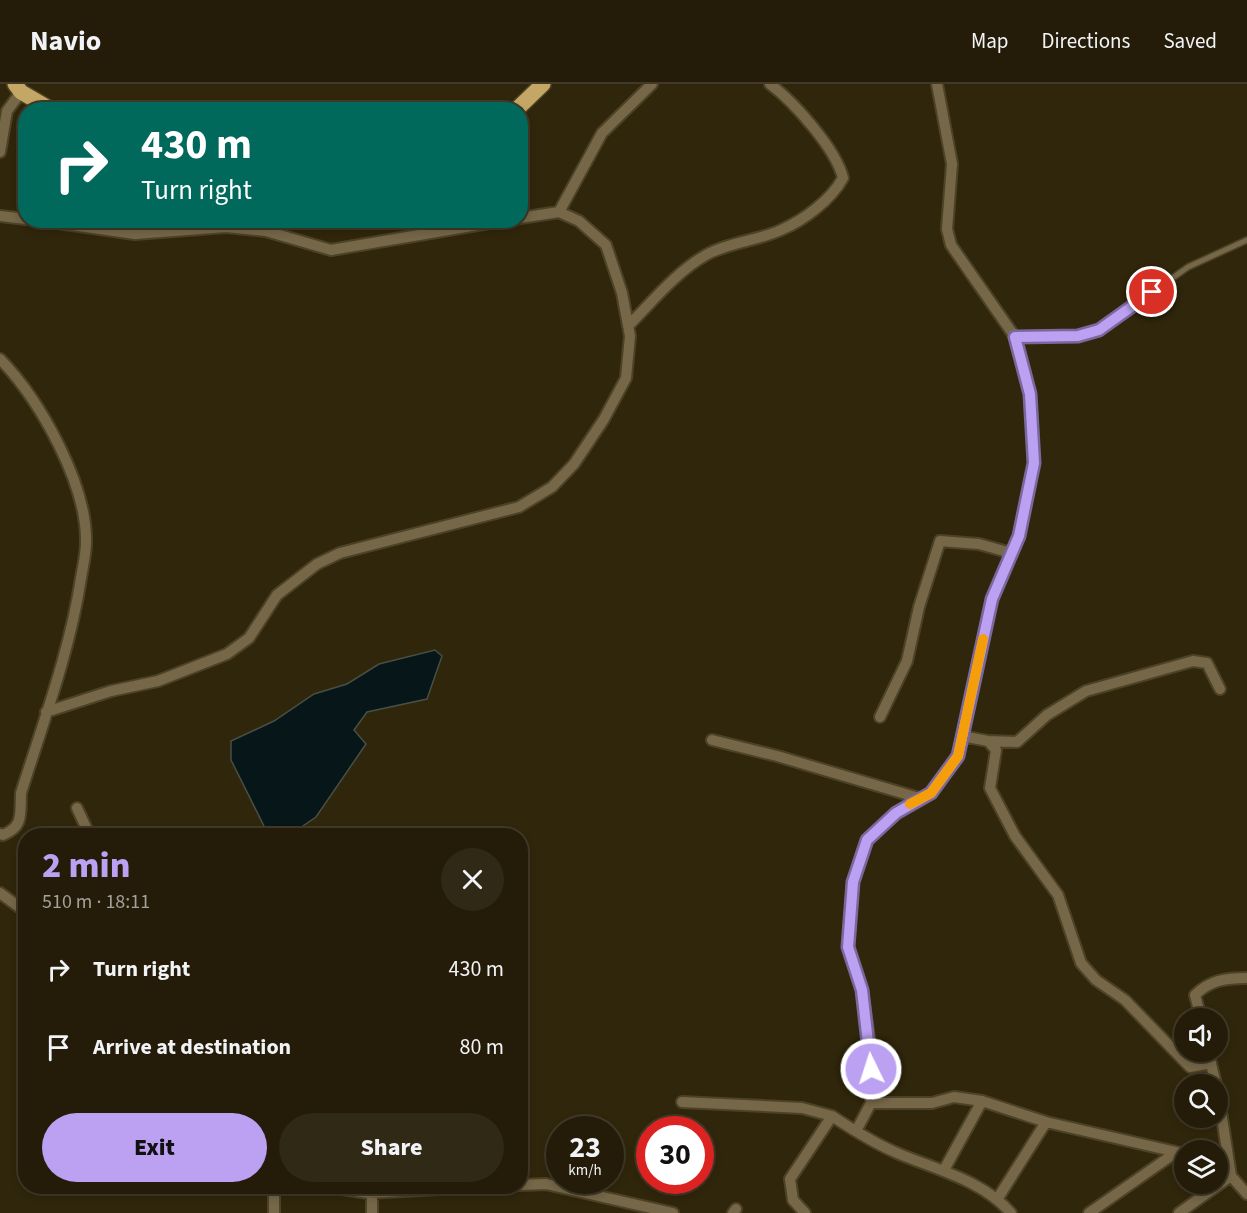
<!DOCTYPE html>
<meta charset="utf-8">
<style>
:root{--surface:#241c08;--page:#302916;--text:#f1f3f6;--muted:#a3a19c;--line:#413a29;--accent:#bca0f2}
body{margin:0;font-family:"Source Sans 3",sans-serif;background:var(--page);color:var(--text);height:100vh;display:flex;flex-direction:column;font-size:22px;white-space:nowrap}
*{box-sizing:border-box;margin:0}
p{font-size:20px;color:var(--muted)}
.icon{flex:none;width:33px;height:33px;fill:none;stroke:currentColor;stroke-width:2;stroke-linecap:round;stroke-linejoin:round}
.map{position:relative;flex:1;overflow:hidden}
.drawer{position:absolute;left:18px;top:744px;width:510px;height:366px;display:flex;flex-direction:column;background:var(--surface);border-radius:24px;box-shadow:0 3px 9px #0003,0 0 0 2px var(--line)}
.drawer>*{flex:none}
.top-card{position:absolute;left:18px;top:18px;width:510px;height:126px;border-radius:24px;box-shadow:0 3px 9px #0003,0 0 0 2px var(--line);background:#00695c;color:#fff;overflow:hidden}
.tools{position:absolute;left:1174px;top:924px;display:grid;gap:12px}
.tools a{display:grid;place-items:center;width:54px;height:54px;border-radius:50%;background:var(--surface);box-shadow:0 3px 9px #0003,0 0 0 2px var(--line);font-size:30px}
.speed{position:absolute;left:546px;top:1032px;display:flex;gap:12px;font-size:30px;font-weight:700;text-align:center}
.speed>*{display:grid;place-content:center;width:78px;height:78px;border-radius:50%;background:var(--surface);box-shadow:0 3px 9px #0003,0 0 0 2px var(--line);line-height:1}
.speed small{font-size:15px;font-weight:400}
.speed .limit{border:9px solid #d22;background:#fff;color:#111}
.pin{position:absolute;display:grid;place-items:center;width:51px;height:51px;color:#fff;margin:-26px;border:3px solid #fff;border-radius:50%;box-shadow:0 2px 6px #0007}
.me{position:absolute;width:66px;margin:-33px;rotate:356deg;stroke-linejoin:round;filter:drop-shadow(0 0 4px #0008)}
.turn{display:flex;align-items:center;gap:21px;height:126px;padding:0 24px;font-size:27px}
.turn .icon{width:78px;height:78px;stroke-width:2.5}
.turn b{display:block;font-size:42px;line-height:51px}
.round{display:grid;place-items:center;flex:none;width:63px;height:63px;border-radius:32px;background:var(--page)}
.headline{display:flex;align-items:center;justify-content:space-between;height:102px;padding:0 24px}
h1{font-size:36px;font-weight:800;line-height:45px;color:var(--accent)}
.action{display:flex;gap:12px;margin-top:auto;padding:12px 24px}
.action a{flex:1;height:69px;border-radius:36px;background:var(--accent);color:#111;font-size:24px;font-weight:800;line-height:69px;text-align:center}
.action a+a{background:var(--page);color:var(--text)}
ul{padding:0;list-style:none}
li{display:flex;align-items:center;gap:18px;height:78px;padding:0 24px}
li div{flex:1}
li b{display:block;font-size:22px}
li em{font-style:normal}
header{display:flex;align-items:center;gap:36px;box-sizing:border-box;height:84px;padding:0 30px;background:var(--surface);border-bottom:2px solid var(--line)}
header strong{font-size:28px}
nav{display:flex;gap:33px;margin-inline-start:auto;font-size:21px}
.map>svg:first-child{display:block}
</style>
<header>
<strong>Navio</strong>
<nav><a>Map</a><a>Directions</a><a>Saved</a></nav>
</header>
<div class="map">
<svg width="1247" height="1129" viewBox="0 0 1247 1129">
<rect width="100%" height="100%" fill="#30260b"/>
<path fill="#061619" stroke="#494f45" stroke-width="1.5" d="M435,566l7,6 -15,43 -60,13 -13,18 12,14 -50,73 -22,15h-27l-36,-72v-19l43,-20 40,-27 33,-10 32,-20z"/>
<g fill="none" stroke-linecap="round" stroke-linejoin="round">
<g stroke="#4d4225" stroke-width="8">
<path id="service" d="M1015,253l63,-1 21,-6 89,-63 59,-27"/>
</g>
<g stroke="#4d4225" stroke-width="14">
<path id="minor" d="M0,68l7,-41 14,-19
M559,128l43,-79 50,-49
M0,132l26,3
M37,136l98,14 91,-7 40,4 65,19 176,-30
M628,242c24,-24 48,-54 78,-71 23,-13 51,-14 75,-25 23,-10 50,-30 62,-52 -7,-29 -49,-76 -73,-94
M0,275c40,41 87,125 86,183 0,12 -3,24 -5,36 -11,73 -38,145 -60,215 -1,21 3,33 -18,42l-3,-1
M46,628l65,-21 47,-10 69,-27 22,-16 28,-43 40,-31 23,-11 179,-46 33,-20 22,-23 30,-45 22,-41 4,-42 -8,-43 -16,-48 -27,-24 -20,-9 -39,6
M880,633l27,-56 12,-54 21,-66 39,3 32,9
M962,652l26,5 8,9 -6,38 25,48 43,59 23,68 15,17 29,20 65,67 21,-4
M712,656l65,16 142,42
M988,657l29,1 30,-27 39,-24 107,-30 14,2 13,26
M77,724l13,28
M0,809l26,19
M1201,934l-6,-23c15,-15 31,-17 52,-17
M1208,968l8,32
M1218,1008l13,84 16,18
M682,1018l120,6 30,8
M871,1019h61l22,-6 28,4 64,21 139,32
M856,1047l15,-28v-52l-9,-61 -14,-43 5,-65 14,-42 29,-27 35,-20 27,-37 34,-157 27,-63 15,-73 -4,-69 -15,-57 -64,-92 -4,-16 5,-65 -15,-80
M944,1086l38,-69
M520,1101l26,-1 127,29
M274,1102v27
M322,1102l46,7 125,-7
M372,1109v20
M998,1114l48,-76
M733,1129l3,-4
M805,1129l-12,-13 -3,-21 42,-63c21,14 42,27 65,37 40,17 85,27 114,60
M1089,1129l86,-60
M1179,1129l52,-37"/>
</g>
<g stroke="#4d4225" stroke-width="18">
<path id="primary" d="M15,0l6,8 31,18
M516,26l27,-26"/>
</g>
<use href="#service" stroke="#756748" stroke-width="5"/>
<use href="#minor" stroke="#756748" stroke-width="10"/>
<use href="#primary" stroke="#c4a764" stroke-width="15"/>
</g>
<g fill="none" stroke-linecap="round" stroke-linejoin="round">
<g stroke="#7a689d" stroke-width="15">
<path id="route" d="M871,985l-9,-79 -14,-43 5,-65 14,-42 29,-27 35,-20 27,-37 34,-157 27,-63 15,-73 -4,-69 -15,-57 63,-1 21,-6 53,-38"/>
</g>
<use href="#route" stroke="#bca0f2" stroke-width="10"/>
<path stroke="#f59e0b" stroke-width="10" d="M910,720l21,-11 27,-37 25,-117"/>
</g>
</svg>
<div class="tools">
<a><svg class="icon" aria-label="sound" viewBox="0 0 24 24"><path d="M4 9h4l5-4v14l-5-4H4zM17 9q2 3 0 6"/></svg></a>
<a><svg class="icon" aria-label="search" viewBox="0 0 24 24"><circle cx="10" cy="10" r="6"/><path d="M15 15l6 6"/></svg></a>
<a><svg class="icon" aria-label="layers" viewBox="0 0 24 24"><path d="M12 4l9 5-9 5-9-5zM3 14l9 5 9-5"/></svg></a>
</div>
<div class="speed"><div>23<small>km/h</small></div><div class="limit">30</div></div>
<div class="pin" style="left:1152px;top:208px;background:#d93025"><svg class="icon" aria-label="arrive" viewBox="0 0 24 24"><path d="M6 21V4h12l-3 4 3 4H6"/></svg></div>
<svg class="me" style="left:871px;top:985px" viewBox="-20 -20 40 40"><circle r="17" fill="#bca0f2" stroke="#fff" stroke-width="3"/><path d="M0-11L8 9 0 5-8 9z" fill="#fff"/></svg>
<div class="top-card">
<div class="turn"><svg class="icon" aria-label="right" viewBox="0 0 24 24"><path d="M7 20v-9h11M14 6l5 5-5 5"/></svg><div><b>430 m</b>Turn right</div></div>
</div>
<section class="drawer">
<div class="headline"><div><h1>2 min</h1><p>510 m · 18:11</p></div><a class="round"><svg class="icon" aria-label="close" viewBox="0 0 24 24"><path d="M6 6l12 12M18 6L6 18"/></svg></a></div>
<ul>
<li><svg class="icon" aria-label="right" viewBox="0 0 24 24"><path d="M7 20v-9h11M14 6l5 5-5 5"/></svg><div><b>Turn right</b></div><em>430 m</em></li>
<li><svg class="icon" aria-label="arrive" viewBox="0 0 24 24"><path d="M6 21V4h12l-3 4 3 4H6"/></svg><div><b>Arrive at destination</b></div><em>80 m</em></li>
</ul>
<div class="action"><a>Exit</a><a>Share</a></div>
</section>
</div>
